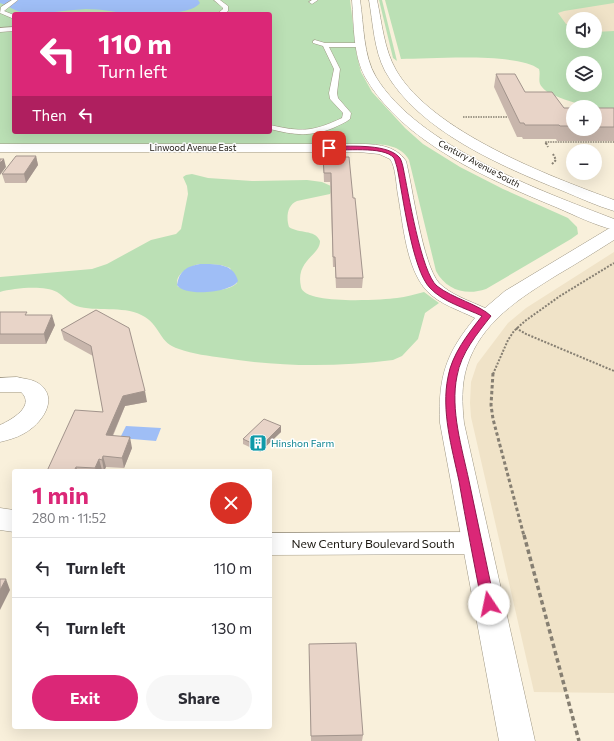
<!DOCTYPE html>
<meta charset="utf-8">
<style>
:root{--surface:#fff;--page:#f7f7f7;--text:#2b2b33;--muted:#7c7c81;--line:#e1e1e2;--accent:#db2777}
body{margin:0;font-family:Commissioner,sans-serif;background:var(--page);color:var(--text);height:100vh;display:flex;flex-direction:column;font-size:15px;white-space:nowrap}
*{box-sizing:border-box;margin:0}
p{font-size:13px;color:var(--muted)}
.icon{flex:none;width:22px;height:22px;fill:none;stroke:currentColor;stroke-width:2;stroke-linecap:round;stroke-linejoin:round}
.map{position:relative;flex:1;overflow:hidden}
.panel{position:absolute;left:12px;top:469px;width:260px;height:260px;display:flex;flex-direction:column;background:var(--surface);border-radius:4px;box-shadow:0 4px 16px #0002}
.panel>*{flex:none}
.banner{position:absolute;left:12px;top:12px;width:260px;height:122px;border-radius:4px;box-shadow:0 4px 16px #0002;background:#db2777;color:#fff;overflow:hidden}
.tools{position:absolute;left:566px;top:12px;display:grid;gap:8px}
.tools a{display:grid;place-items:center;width:36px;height:36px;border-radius:50%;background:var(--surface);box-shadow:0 4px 16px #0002;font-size:20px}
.pin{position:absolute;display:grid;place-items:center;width:34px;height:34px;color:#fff;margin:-17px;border-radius:8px;box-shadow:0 2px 6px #0006}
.me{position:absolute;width:44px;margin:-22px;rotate:349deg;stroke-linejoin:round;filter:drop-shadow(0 0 3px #0008)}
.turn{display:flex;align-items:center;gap:14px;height:84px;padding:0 20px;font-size:18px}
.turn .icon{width:52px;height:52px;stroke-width:2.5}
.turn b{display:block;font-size:28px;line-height:34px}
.then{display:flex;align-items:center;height:38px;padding:0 20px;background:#0003;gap:8px;font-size:15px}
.round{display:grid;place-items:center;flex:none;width:42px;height:42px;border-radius:21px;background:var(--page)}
.overview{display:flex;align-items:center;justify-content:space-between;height:68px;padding:0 20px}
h1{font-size:24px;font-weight:700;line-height:30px;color:var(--accent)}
.cta{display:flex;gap:8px;margin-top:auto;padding:8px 20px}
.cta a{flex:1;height:46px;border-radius:24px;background:var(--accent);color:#fff;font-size:16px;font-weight:700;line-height:46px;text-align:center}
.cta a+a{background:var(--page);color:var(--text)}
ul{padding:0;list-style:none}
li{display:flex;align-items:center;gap:12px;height:60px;padding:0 20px;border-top:1px solid var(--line)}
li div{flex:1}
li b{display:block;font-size:15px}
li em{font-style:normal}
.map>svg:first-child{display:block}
</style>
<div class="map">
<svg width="614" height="741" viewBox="0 0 614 741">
<rect width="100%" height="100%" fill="#f9f0db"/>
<path fill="#f0e3c8" d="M537,0h77v56l-19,-15v-22h-22v21z
M614,252v441l-80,-1 -63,-275 -1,-14 1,-21 6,-18 31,-41 18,-15z"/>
<path fill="#bbe0b5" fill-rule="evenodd" d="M0,0h350l7,56 4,16 11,20 33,36 18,16 37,23 43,22 65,29 9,9 1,7 -7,5 -85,50c-20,7 -40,1 -50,-18l-27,-111c-8,-15 -26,-16 -40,-16h-369zM14,14h256v118h-256z
M379,0h3l15,61 -4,-3z
M385,0h229v3l-50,8 -6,2 8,11 7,3v14h22v-9l19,-1v81c-14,-3 -64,-13 -72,-25 -5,-5 -1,-12 -3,-18 -22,-17 -108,-10 -138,-10zM573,63h22v22h-22z
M192,174l16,4 44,3 55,-1 15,2 9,4 1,5 -2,3 -33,7c-10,4 -11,17 -8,26 10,7 26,2 31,14 0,15 -25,19 -19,46 3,18 80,13 96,11 9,-1 18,-4 27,-6l15,11 -14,10 -7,26 -16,17 -9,4c-56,7 -113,7 -169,-2 -15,-2 -31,-4 -45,-9 -20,-6 -18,-22 -34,-32 -19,-12 -44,-5 -65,-10 -10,-2 -15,-10 -23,-15 -13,-7 -43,-4 -57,0v-15l92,-8 15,-5 44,-24 25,-6 5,-5 7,-35 -1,-8 -4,-9 3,-2zM200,264l21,1 9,3 7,15c-11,12 -43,5 -59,4 -5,-13 12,-21 22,-23z"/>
<path fill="#9fbef6" d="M0,0h198l2,3c-8,12 -57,13 -71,11 -14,-2 -28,-5 -43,-5 -21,1 -43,6 -64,3 -8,-1 -14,-7 -22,-9z
M200,264c15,0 34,-1 38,17 -7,12 -54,16 -61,4 2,-14 10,-19 23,-21z
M126,426l35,2 -5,13 -36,-3z"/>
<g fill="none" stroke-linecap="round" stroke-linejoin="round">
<g stroke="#9e9683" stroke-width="1">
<path id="service" d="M12,0h6l-14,11 10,4v4l-14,-6 1,-6z
M214,0h6l8,6v5l-4,3h-7l6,-5v-1z
M312,0h6l-6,4 -3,-2z
M14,27v4l-14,1v-4z
M315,40l10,3h37l3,2 -3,2h-33l11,22 -3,24 1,5 13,15 -1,6c-5,4 -11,6 -17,9 -22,9 -40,7 -63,1v-4c32,7 42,7 72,-7l1,-5 -13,-14 -1,-6 5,-24 -11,-23 -10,-3v-2z"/>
</g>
<g stroke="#9e9683" stroke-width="1">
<path id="minor" d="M17,377c7,2 15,2 21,6 23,15 3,42 -15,51 -7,4 -15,6 -23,8v-17c11,-5 36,-19 21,-33h-21v-14z
M0,508l14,2v22l-14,-2z
M477,532l10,3 4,8 -4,8 -10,3 -207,1v-22z"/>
</g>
<g stroke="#9e9683" stroke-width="1">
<path id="tertiary" d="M0,144h359c17,0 36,1 47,17 7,28 16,102 33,122 12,12 31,18 46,25l20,-17 103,-62 6,-1v12c-19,12 -38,24 -57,35 -37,23 -76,47 -90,91 -6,19 -5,38 -3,57l71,318h-36l-59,-318c-2,-46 6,-70 35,-105 -16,-8 -36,-14 -48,-27 -21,-22 -24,-68 -29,-96 -2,-10 -2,-28 -8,-36l-11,-5 -20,-2h-359z"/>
</g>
<g stroke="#9e9683" stroke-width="1">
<path id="secondary" d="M352,0h8c4,25 3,55 16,77 42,69 165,114 238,142v11c-19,-5 -38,-14 -56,-22 -68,-28 -155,-65 -193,-131 -12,-22 -11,-52 -13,-77z
M369,0h8c5,23 7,49 19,70 36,62 153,106 218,130v11c-17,-5 -34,-13 -51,-20 -60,-24 -145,-60 -178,-120 -11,-21 -12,-48 -16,-71z"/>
</g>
<path stroke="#867f72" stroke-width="1.5" stroke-dasharray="1.5 1" stroke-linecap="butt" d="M463,117h47
M546,144l-1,-2h69"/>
<path stroke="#867f72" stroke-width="2" stroke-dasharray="2 1.5" stroke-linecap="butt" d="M546,143l2,4
M552,164l4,-4 -3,-6
M516,328l10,6 88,37
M493,374l15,-34 6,-9 11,-10 35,-25 54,-33"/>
<path stroke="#867f72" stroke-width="3" stroke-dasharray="3.5 2.5" stroke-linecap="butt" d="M493,373l-2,32 2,14 31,117"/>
<path stroke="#867f72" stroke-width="3.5" stroke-dasharray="4.5 3" stroke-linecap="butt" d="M524,535l55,206"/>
<use href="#service" fill="#fff" fill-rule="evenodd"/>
<use href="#minor" fill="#fff" fill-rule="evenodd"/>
<use href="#tertiary" fill="#fff" fill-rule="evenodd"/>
<use href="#secondary" fill="#fff" fill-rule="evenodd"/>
</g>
<path fill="#c8b6ac" d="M496,74l29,18 39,16h9v21h22v-21h19v33h-57l-1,-2h-33l-1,-2h-5l-23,-50z
M36,156l2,9 -12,18h-21l-3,-9z
M323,157l30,41 10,80 -1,10h-26l-1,-21h-2l-3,-85h-6z
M96,310l51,92 -22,4 -12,30 19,12 -8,20 -18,-1 -2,4 -2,-1 -1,1h-54l56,-59 -10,-56 -29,-16 -3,-10z
M0,312l28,3 27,10 -9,19h-46z
M281,426v6l-21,20 -17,-8v-5z
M309,655l54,80 -1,6h-51z"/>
<path fill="#a2948c" d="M36,156l2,9 -12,18 -2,-9z
M4,159l2,8 -6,8v-12z
M52,315l3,10 -9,19 -2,-10z
M145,391l2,11 -22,4 -17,40 -2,-11 17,-39z
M281,426v6l-21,20v-5z
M130,437l2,11 -8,20 -2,-10z
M103,456l3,11 -2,4 -2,-11z
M99,459l3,11 -1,1h-5l-1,-3z
M76,467l2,4h-4z
M6,579l4,11 -10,20v-20z"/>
<path fill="#e8d4c8" stroke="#a2948c" d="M496,74h19l10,18h27l12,16h9v18h-13l-1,-1h-34l-1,-2h-4z
M595,108h19v19h-19z
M16,156h20l-12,18h-22z
M323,157h26l4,41h2l8,80h-27l-1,-21h-2l-2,-84h-7z
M0,159h4l-4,4z
M96,310l33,18 16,63 -22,5 -17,39 24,2 -8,21 -19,-2 -1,4 -3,-1 -4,9 -19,-1 -2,4h-27l28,-61 28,2 -12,-66 -30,-16z
M0,312h27l-2,3h27l-8,19h-44z
M264,419l17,7 -21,21 -17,-8z
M0,579h6l-6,11z
M356,643l7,92 -52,1 -2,-92z"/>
<path fill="#db2777" stroke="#8e194d" d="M329,146c18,1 55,-3 69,10 3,2 4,7 5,11 5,24 18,106 34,119 15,12 43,19 54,30 -14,18 -30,37 -34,60 -7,34 5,72 12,105 9,41 17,82 26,123l-2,3 -4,2 -5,-2 -2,-3c-8,-41 -16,-82 -23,-123 -7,-33 -18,-70 -11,-104 4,-23 20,-43 34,-61 -17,-8 -39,-14 -52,-28 -18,-18 -27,-93 -33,-121 -1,-3 -2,-7 -3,-9 -11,-13 -51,-6 -67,-9l-1,-1z"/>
<defs>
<g id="building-square" transform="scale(0.9)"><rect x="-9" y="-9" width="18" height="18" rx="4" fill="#0f9aa8" stroke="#fff"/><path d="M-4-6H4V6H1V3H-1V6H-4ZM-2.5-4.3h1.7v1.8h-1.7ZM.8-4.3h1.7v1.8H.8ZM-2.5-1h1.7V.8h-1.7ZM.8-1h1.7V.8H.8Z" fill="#fff"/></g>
</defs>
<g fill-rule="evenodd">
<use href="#building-square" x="258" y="443"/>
</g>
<g text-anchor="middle" stroke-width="3" stroke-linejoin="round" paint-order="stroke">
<g font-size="9" fill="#1a160f" stroke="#fff">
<text x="193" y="151">Linwood Avenue East</text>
<text transform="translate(479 164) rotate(28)" y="3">Century Avenue South</text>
</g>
<g font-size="10" fill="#0d838f" stroke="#fff" text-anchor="start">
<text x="271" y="447">Hinshon Farm</text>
</g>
<g font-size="12" fill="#1a160f" stroke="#fff">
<text x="373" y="548">New Century Boulevard South</text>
</g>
</g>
</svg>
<div class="tools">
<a><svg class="icon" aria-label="sound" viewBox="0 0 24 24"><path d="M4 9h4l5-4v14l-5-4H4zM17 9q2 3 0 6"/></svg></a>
<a><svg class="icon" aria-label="layers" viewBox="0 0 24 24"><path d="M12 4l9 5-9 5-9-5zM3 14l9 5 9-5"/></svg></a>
<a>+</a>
<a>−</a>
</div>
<div class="pin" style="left:329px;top:148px;background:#d93025"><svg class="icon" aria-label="arrive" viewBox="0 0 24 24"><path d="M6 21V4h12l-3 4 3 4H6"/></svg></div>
<svg class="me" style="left:489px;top:604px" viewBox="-20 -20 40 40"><circle r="19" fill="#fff"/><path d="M0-13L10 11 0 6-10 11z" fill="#db2777"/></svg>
<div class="banner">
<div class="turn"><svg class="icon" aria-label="left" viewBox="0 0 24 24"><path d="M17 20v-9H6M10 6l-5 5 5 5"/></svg><div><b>110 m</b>Turn left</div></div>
<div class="then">Then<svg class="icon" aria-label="left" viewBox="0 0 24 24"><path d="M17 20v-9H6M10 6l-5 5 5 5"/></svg></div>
</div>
<section class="panel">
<div class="overview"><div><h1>1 min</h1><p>280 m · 11:52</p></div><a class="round" style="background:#d93025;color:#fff"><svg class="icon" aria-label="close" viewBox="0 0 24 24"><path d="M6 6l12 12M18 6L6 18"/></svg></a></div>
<ul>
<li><svg class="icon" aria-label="left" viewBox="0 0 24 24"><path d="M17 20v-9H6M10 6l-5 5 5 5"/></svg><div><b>Turn left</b></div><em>110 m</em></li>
<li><svg class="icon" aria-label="left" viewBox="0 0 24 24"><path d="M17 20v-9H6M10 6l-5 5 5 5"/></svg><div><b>Turn left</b></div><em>130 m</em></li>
</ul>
<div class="cta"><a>Exit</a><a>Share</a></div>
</section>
</div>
